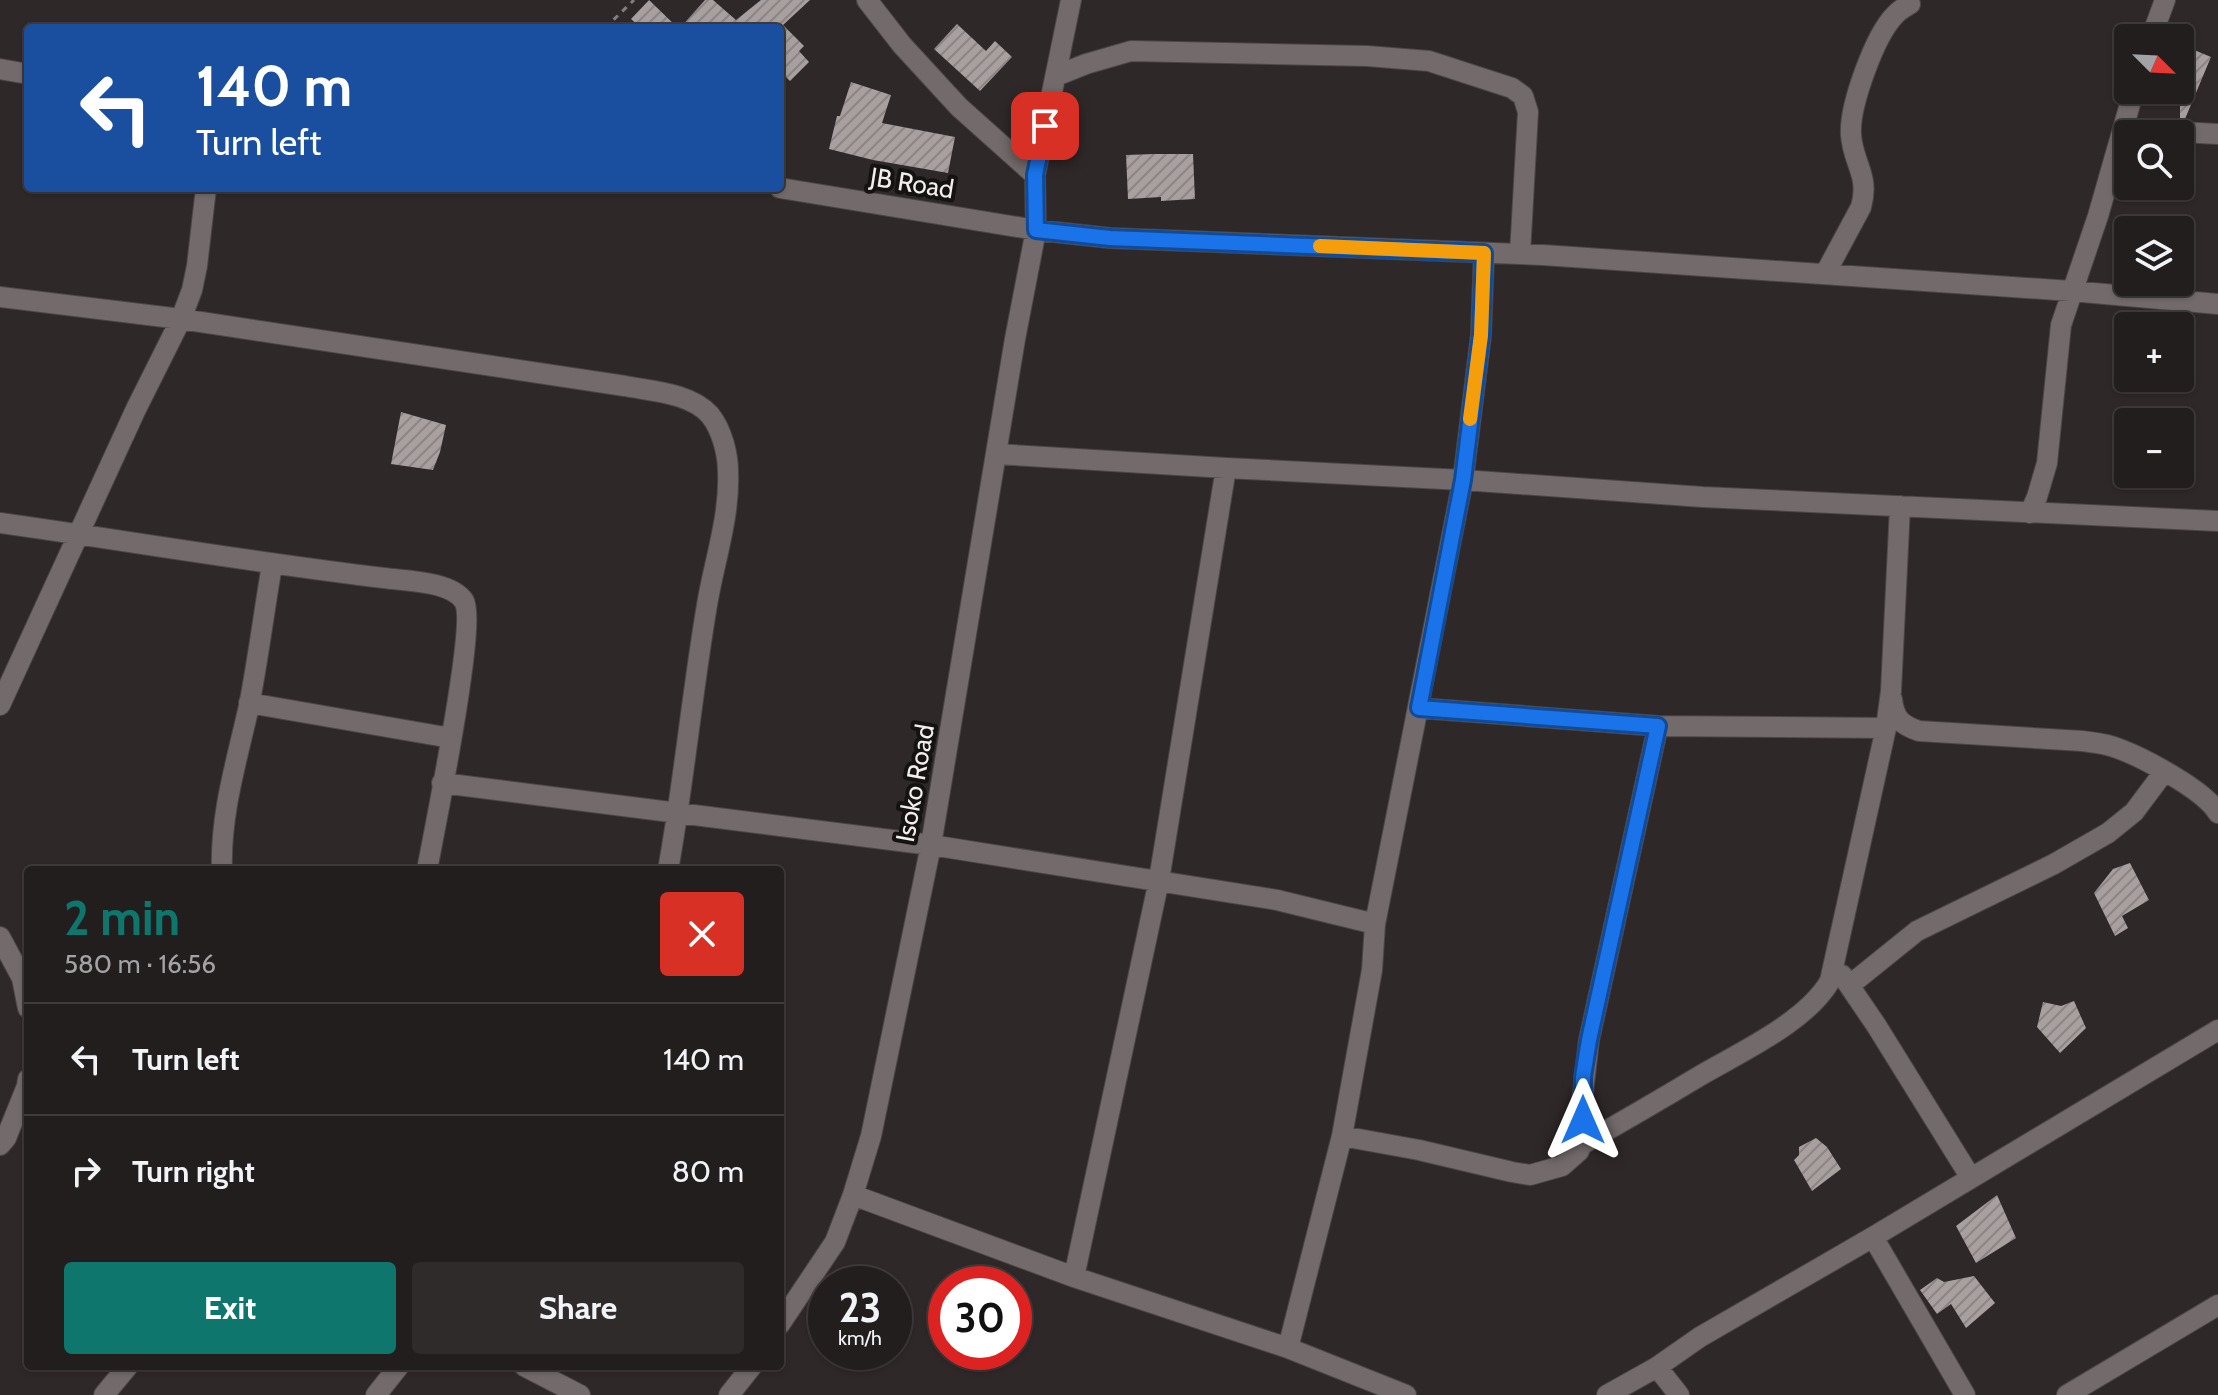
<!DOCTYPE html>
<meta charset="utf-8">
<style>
:root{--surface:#231e1e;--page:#2f2b2b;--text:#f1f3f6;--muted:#a3a2a4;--line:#403c3c;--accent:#0f766e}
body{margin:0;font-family:Cabin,sans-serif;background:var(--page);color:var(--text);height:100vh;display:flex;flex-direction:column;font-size:30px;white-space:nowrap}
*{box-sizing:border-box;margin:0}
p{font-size:26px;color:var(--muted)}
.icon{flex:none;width:44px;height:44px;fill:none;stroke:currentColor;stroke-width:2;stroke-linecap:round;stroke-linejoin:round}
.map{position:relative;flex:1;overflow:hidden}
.drawer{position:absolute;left:24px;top:866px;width:760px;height:504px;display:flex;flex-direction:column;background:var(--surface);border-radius:8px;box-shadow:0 2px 6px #0004,0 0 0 2px var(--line)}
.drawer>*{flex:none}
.guide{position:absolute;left:24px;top:24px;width:760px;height:168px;border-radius:8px;box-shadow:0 2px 6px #0004,0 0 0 2px var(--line);background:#1a4fa0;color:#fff;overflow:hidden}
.needle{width:52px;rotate:114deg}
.fabs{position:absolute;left:2114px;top:24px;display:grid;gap:16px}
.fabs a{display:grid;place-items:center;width:80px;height:80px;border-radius:8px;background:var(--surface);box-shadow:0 2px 6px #0004,0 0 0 2px var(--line);font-size:40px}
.speed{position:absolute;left:808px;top:1266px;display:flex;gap:16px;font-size:40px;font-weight:700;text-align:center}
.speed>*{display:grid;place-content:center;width:104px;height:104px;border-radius:50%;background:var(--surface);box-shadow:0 2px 6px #0004,0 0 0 2px var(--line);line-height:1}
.speed small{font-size:20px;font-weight:400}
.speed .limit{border:12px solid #d22;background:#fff;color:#111}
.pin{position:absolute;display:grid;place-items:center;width:68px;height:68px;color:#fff;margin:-34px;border-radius:16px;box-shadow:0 4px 12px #0006}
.me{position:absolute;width:88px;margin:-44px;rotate:0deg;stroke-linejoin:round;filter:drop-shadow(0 0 6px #0008)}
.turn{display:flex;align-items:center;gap:28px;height:168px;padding:0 40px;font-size:36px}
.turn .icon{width:104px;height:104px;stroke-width:2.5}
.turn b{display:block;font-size:56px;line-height:68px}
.round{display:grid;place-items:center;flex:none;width:84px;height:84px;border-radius:8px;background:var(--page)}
.overview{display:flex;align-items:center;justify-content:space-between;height:136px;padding:0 40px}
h1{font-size:48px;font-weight:800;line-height:60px;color:var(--accent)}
.primary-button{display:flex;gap:16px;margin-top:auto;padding:16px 40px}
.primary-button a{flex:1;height:92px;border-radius:8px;background:var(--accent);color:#fff;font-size:32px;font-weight:800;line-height:92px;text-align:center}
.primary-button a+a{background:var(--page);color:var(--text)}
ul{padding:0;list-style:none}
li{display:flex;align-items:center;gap:24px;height:112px;padding:0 40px;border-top:2px solid var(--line)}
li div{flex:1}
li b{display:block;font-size:30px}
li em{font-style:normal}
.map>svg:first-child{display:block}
</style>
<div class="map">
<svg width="2218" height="1395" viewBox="0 0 2218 1395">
<defs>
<pattern id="building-hatch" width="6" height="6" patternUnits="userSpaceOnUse" patternTransform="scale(2)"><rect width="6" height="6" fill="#a89f9f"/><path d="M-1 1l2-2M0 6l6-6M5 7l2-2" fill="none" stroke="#8c8585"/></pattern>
</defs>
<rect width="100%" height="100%" fill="#2f2828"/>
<path fill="url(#building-hatch)" d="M649,0l29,28h-37l-10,-9z
M705,0h8l23,20 25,-20h49l-27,25 21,21 -5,5 10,11 -19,19 -10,-10v-43h-100z
M957,24l29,27 9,-10 17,16 -32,34 -46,-42z
M2187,47l24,10 -26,62h-5v-14l-33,-15h33v-25z
M851,82l40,13 -9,28 73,14 -7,36 -75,-13 -44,-11 8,-33h3z
M1154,154h39l2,45 -34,2v-4l-33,2 -2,-44z
M401,412l45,13 -6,27 -7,18 -42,-6z
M2130,863l19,37 -27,16 6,12 -13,8 -21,-43 19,-24z
M2074,1001l12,27 -26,25 -23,-26 6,-25 18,4z
M1816,1138l11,9 14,22 -29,22 -18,-31 5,-5v-8z
M1997,1195l19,43 -40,25 -20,-37z
M1974,1276l21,27 -29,25 -15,-24 -14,10 -17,-24 17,-12 7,4z"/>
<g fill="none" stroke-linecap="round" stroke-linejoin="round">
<g stroke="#4c4646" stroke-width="22">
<path id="minor" d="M867,0l35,45 57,62 76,68
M2151,38l14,-38
M0,69l28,5
M1056,76l30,-12 45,-13 236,5 62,5 83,27 11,8 5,16 -8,142
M2124,129l94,5
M780,188l256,42 74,8 433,17 528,36 147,13
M1825,274l36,-67c9,-32 -8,-43 -10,-72 -2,-29 24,-100 44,-120 4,-5 10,-8 15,-11
M0,297l181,22 444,67c26,5 66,7 85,29 12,15 18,39 18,57 2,45 -14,90 -21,133 -15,88 -23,177 -39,265
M996,454l230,14 237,12 240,17 515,24
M2030,513l7,-16 10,-34 14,-138 37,-109 36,-126
M0,523c128,18 256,40 384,55 22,3 67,3 80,23 13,22 -30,231 -37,269
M1892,699c2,19 9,26 27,32l163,10c8,1 17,2 25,4 27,7 97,44 111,68
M249,703l202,35
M0,705l136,-296 45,-90 11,-29 5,-24 9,-78
M1419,708l239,18 228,2
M442,783l489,62 346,55 98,24
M222,870c-2,-56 15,-110 27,-164 9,-47 15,-94 23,-141
M0,937l22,41 6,30
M1842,975l34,50 95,153
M1850,985l67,-54 137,-67 54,-31 26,-21 30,-40
M1342,1136l77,14 93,22 18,3 32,-9 17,-15 4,-13 -1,-37 7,-61 69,-314
M0,1145l6,-7 21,-52 1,-7
M1581,1145c41,-23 82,-47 122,-71 40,-23 104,-53 127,-93l56,-253 5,-37 9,-185
M853,1195l221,82 214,71 118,47
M1873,1237l92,158
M1074,1277l85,-397 67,-412
M780,1324l55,-82 18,-47 18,-59 60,-291 84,-506 21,-109 -1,-55 36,-175
M1288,1348l54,-212 30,-166 3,-46 88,-444 18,-145 3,-82
M524,1366l56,29
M1657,1367l22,28
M104,1395l24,-29
M376,1395l23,-29
M729,1395l23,-29
M1607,1395l50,-28 43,-30 173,-100 345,-207
M2067,1395l151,-90"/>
</g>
<path stroke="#837d7d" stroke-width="3" stroke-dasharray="6 6" stroke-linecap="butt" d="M605,28l29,-28"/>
<use href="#minor" stroke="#736b6b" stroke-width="20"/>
</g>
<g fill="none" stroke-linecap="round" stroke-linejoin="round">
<g stroke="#114b97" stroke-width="20">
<path id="route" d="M1045,126l-10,49 1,55 74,8 374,15 -3,82 -18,145 -44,228 239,18 -69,314 -6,37v43"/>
</g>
<use href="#route" stroke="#1a73e8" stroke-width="14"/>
<path stroke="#f59e0b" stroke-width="14" d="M1320,246l164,7 -3,82 -11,84"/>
</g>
<g text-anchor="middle" stroke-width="8" stroke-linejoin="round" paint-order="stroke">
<g font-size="26" fill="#f3eeee" stroke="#151212">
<text transform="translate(912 183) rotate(9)" y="9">JB Road</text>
<text transform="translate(915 783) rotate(-80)" y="9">Isoko Road</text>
</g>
</g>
</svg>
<div class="fabs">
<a><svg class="needle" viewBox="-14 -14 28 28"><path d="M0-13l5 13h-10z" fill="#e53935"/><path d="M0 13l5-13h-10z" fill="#a3a2a4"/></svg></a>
<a><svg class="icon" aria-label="search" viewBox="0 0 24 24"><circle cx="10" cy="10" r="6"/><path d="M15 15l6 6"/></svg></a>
<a><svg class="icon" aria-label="layers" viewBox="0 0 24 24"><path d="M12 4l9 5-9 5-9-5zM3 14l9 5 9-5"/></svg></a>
<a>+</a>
<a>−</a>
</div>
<div class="speed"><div>23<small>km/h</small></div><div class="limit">30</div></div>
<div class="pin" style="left:1045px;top:126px;background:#d93025"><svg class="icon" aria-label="arrive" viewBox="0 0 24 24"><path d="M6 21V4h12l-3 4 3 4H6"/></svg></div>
<svg class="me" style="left:1583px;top:1120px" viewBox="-20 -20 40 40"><path d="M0-17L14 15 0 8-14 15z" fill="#1a73e8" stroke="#fff" stroke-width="4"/></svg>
<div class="guide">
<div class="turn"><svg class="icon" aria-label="left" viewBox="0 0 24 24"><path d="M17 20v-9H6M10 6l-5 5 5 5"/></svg><div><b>140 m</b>Turn left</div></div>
</div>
<section class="drawer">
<div class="overview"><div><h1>2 min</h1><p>580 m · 16:56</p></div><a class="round" style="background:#d93025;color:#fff"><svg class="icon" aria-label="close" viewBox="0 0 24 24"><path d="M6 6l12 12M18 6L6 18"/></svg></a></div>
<ul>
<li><svg class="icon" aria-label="left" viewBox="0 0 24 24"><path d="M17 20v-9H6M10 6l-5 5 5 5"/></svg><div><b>Turn left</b></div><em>140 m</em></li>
<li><svg class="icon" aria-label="right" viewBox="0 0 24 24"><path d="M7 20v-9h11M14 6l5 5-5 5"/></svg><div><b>Turn right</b></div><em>80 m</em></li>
</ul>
<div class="primary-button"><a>Exit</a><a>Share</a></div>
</section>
</div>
